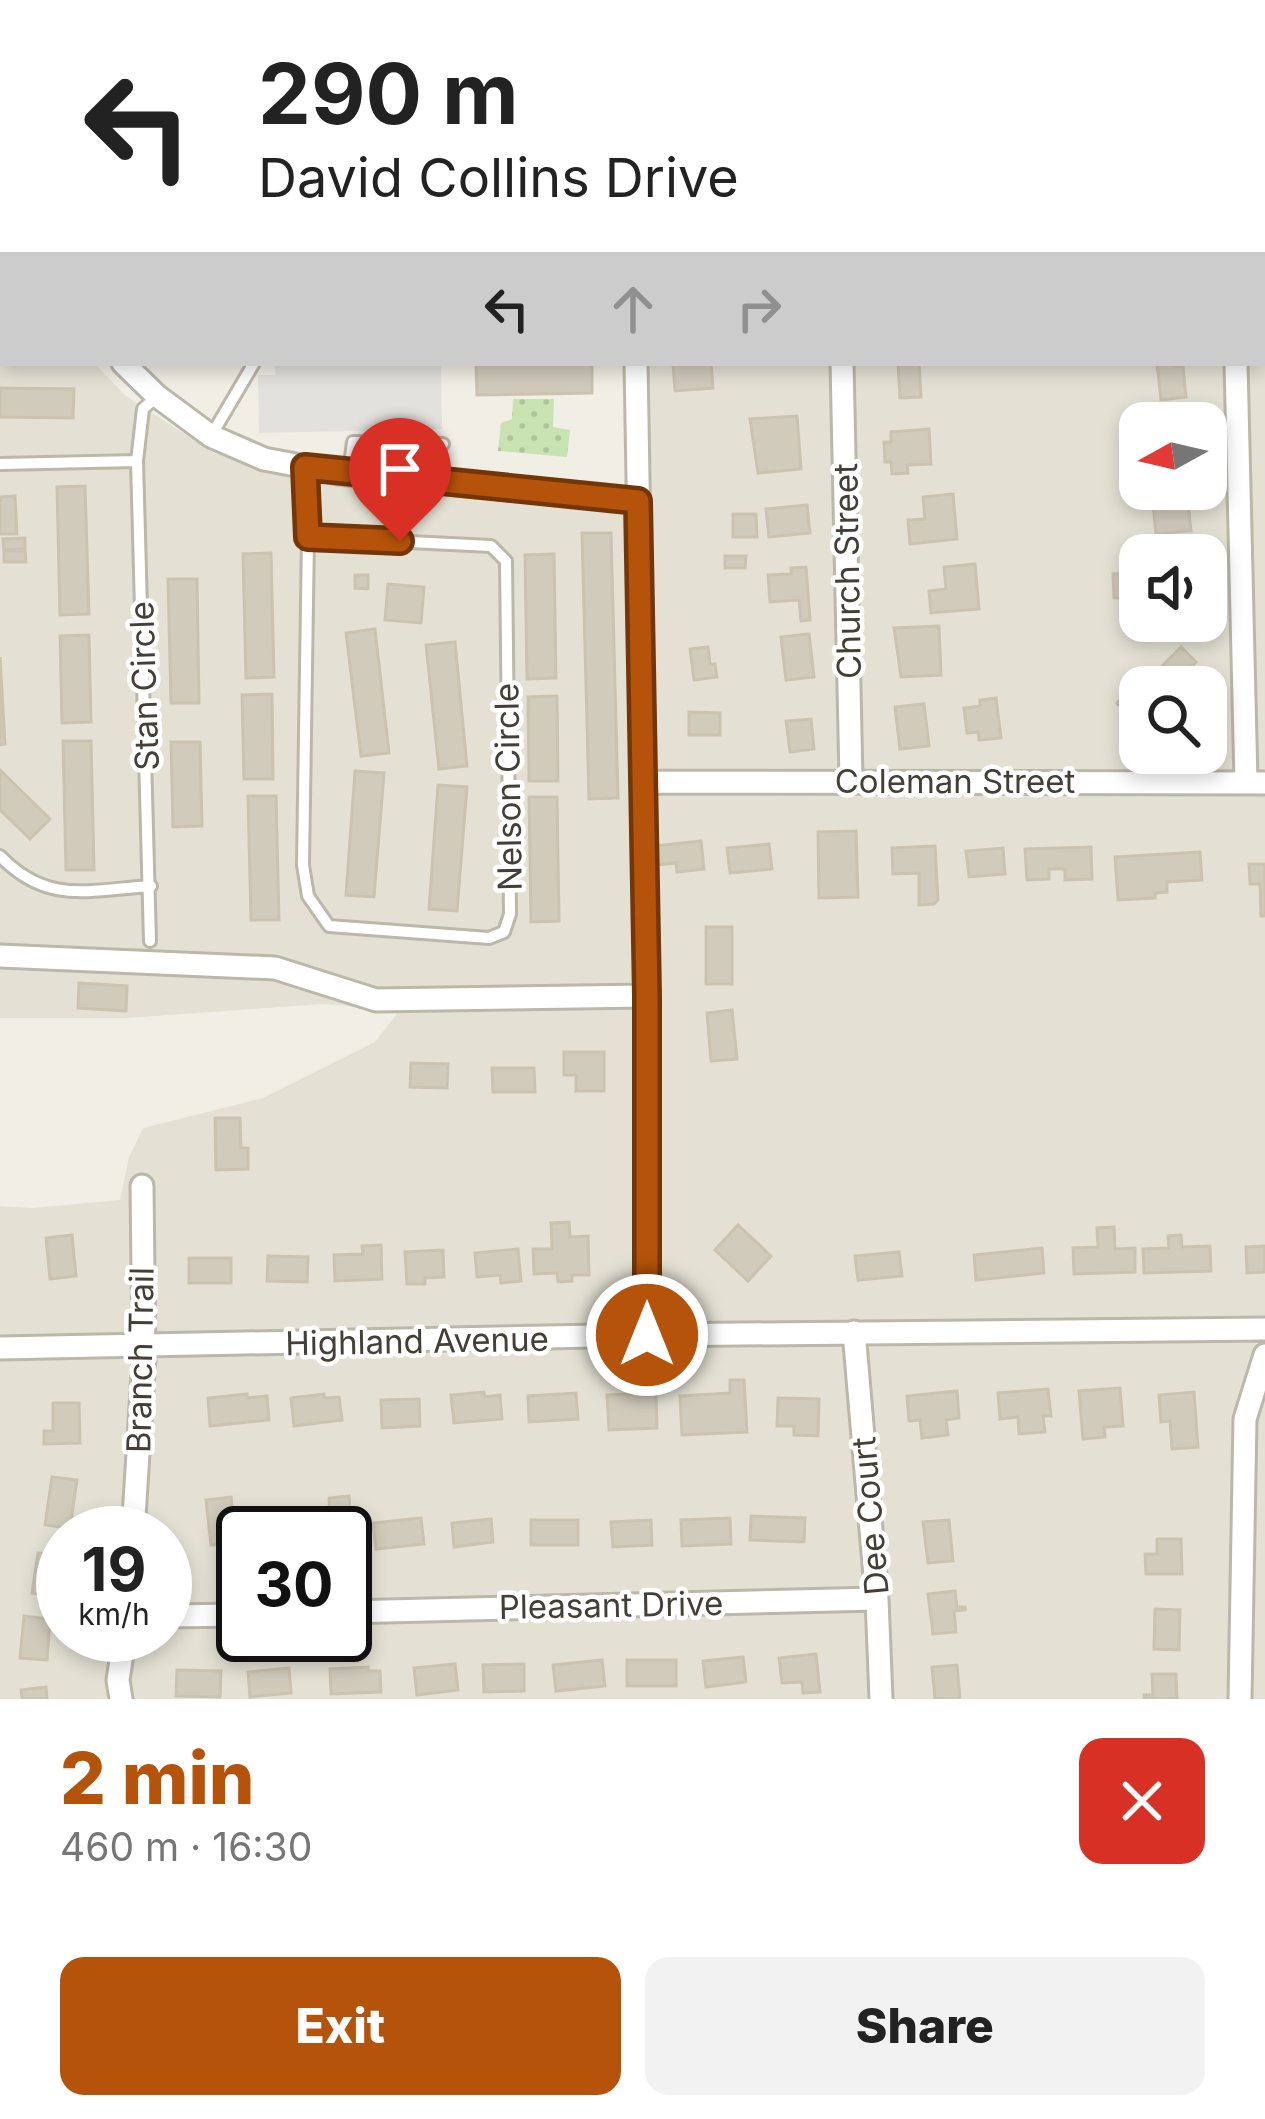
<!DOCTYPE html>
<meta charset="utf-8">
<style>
:root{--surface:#fff;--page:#f2f2f2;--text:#222;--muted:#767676;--accent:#b45309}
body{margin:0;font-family:Inter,sans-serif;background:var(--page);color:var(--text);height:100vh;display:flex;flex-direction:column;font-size:45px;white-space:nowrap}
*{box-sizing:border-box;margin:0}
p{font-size:39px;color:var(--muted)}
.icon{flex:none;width:66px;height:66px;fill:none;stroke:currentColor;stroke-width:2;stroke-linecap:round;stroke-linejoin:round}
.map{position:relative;height:1699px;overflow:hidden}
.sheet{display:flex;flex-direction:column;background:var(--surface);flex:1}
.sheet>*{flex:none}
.hud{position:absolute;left:0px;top:0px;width:1266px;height:366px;box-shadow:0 6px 18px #0003;background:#fff;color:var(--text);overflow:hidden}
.needle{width:78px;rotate:262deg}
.controls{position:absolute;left:1119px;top:402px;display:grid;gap:24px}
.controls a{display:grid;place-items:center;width:108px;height:108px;border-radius:24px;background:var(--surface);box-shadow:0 6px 18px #0003;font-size:60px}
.speed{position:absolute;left:36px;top:1506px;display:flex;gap:24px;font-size:60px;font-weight:700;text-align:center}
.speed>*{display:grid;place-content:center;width:156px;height:156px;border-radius:50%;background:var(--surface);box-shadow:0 6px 18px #0003;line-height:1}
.speed small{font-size:30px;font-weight:400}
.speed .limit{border:6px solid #111;border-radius:18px;background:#fff;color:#111}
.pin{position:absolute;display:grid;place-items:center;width:102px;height:102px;color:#fff;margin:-123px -51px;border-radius:50% 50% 50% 0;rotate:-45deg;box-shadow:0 0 12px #0007}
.pin .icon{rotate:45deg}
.me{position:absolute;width:132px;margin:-66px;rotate:0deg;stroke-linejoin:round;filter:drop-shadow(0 0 9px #0008)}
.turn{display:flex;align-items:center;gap:42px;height:252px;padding:0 60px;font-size:54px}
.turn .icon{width:156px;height:156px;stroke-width:2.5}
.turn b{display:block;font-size:84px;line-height:102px}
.lanes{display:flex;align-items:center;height:114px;padding:0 60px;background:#0003;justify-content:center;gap:60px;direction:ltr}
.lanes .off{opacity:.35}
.round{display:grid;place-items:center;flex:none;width:126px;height:126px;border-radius:24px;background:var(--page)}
.head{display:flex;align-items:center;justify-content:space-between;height:204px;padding:0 60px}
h1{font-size:72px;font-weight:800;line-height:90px;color:var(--accent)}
.primary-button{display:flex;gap:24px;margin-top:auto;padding:24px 60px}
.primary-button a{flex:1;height:138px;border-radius:24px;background:var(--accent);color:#fff;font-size:48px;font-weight:800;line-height:138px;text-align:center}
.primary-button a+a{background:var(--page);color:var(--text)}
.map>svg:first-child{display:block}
</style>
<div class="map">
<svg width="1265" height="1699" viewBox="0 0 1265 1699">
<defs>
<pattern id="park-dots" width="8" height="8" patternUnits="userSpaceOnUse" patternTransform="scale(3)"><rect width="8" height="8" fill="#c8e2b2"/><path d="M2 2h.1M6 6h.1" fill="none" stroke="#adc39a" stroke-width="1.8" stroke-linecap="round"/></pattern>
</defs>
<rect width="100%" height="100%" fill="#f1eee5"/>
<path fill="#e4e1d4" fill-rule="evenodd" d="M1102,0h163v1699h-1265v-493l32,2 88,-8 9,-43 14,-29 120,-30 112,-56 25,-32 -77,-6 -195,14h-128v-693l3,38h91l32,33 88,57 74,22 73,11 189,15 75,11 26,-4 -4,-145h616v-360zM1140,423h66v66h-66zM1140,555h66v66h-66zM1140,687h66v66h-66zM63,1533h102v102h-102zM243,1533h102v102h-102z"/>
<path fill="url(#park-dots)" d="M513,399h41l-1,28 17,3 -3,27 -69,-6 3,-28 11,-4z"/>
<path fill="#e2e1dd" d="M744,0h328l3,3h-329z
M275,363h166l1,66 -183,4 -1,-58h17z"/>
<path fill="#d1cbbc" stroke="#cbc3b0" stroke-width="3" d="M120,0h92l3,3h-98z
M476,363h116v30l-115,2z
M673,363h38l2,25 -38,3z
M898,363h21l2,34 -21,1z
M1157,363l26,4 3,30 -25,3z
M0,388l74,1 -1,29 -73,-1z
M797,416l4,53 -43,4 -8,-54z
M929,429l2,35 -24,1 1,8 -16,1 -1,-12h-6l-1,-20h7v-10z
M85,486l4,128 -29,1 -3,-128z
M953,494l4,45 -47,5 -2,-24 17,-1 -2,-22z
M15,496l2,38h-17v-37z
M1188,502l3,29 -35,3 -3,-29z
M807,505l3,28 -41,4 -3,-28z
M733,514h23l1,23h-24z
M582,533h29l7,265 -29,1z
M25,538v11l-21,1 -1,-11z
M4,551h21l1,11h-22z
M271,553l3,124 -28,1 -3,-124z
M554,554l2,124 -29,1 -2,-124z
M725,556h21l-1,12h-20z
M975,564l4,45 -48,4 -2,-22 17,-2 -2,-22z
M806,567l4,53 -9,1 -2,-21 -29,2 -2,-27 23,-1v-6z
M1113,574h27v24h-26z
M355,575h13v14l-13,-1z
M168,579h29l2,124h-28z
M388,584l36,3 -3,36 -36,-3z
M939,626l2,49 -40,2 -7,-49z
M375,629l14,124 -28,3 -15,-123z
M809,634l5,43 -28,3 -5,-43z
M89,635l2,87 -29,1 -2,-87z
M455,642l12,124 -28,3 -13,-124z
M708,647l2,17h5l2,13 -23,3 -4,-31z
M1181,647l15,15 -25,25h-30z
M0,657l5,87 -5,1z
M1140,688v39l-23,-24 11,-11 4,4z
M272,694l1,85h-29l-2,-84z
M557,696l1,85h-29l-1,-84z
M996,698l5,40 -22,2 -1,-8 -11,1 -3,-25 16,-2v-6z
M924,704l5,42 -29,3 -5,-42z
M689,712l31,1v22h-31z
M811,719l3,30 -24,3 -4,-31z
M63,741h28l3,129h-28z
M171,742h29l2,84 -29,1z
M0,770l50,49 -20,20 -30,-29z
M355,771l29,2 -10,124 -28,-2z
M438,785l29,2 -10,124 -28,-2z
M248,796h28l3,124h-28z
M529,797h28l2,124 -28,1z
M856,831l2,66 -39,1 -1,-66z
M701,841l3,28 -27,3 -1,-9 -19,2 -2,-19z
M769,844l3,25 -42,4 -3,-25z
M935,846l3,54 -4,4 -15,1v-32l-26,1 -1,-26z
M1091,847l1,32 -27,1v-11h-16v10l-22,1 -2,-31z
M1003,848l2,26 -36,3 -3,-26z
M1200,852l2,28 -35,2v10l-12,1v5l-37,2 -3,-43z
M1249,864h16v52h-4l-1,-32h-10z
M706,927h26v57h-26z
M79,983l48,3 -1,25 -48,-3z
M732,1010l5,49 -26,2 -4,-48z
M564,1052h40v39h-28v-16h-12z
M411,1063l37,1 -1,24 -37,-1z
M492,1068h42l1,24h-42z
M215,1118h25l1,30h7v21l-32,1z
M569,1222l1,15 18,-1 1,39h-17v6l-14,1 -1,-9 -23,1 -1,-25h19l-1,-26z
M738,1225l33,31 -23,25 -33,-31z
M1114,1227l1,22 20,-1v24l-61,2 -1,-26 25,-1 -1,-19z
M72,1235l4,41 -26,3 -4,-41z
M1181,1235l1,12 28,-1 1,25 -67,2 -1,-24 26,-1 -1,-12z
M381,1245l1,34 -47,2 -1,-26 29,-1 -1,-8z
M1265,1246v26l-18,1 -1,-26z
M1042,1248l2,25 -68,7 -2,-25z
M518,1249l3,32 -20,2 -1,-8 -23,2 -2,-24z
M443,1250l1,27 -19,1v6h-18l-2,-32z
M899,1252l3,24 -44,4 -3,-24z
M268,1256l40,1 -1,25 -40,-1z
M189,1258h42v25h-42z
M730,1380h14l3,52 -65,3 -2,-39 50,-3z
M1120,1388l3,38 -19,1 1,10 -22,2 -4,-48z
M1048,1389l3,27h-8l2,16 -26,2 -1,-17 -18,2 -2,-26z
M957,1391l2,27 -13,2 2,15 -26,3 -2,-18 -11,1 -2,-25z
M484,1392l1,5 15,-2 2,24 -48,4 -3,-28z
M1194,1392l4,55 -26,2 -2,-28 -9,1 -2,-27z
M576,1393l2,26 -49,3 -1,-26z
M656,1393l1,35 -48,2 -2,-35z
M247,1394v4l20,-2 2,24 -59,6 -2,-28z
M324,1394v4l15,-1 3,23 -48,6 -3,-28z
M778,1398l41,1 -1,37 -24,-1v-9h-17z
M419,1399l1,27 -38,2 -1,-28z
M53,1403h26l1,40 -36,1v-13h9z
M52,1477l25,3 -7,48 -25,-3z
M349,1496l2,29 -9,1 1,7h-45v-9l32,-2 -1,-24z
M231,1497l5,45 -25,3 -5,-45z
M751,1516l54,2 -1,24 -54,-2z
M421,1518l3,26 -48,5 -3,-26z
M730,1518l1,26 -49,2 -1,-26z
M491,1519l2,23 -39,5 -2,-24z
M531,1520h47v25h-47z
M651,1520l1,25 -39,2 -2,-25z
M949,1520l4,41 -25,2 -5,-41z
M1157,1539h24l1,35h-36l-1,-20h12z
M38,1553l25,3 -5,40 -26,-3z
M955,1591l2,16h8v3l-11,1 2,21 -23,2 -5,-40z
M1155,1609l25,1 -1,40 -25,-1z
M24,1616l26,3 -3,41 -27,-2z
M816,1654l4,38 -17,1 -1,-11 -20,1 -3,-25z
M743,1657l3,25 -40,5 -3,-26z
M602,1660l3,26 -49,5 -3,-26z
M627,1660h49v26h-49z
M455,1664l3,26 -41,5 -3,-27z
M524,1664v27l-40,1 -1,-27z
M957,1665l3,34h-25l-3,-32z
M368,1667v4h12l1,21 -50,2 -1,-25z
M289,1668l2,25 -41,4 -2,-25z
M177,1670l44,1 -1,26 -44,-1z
M1152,1674h24l1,25h-33v-4h9z
M46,1687l1,12h-25l-1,-9z"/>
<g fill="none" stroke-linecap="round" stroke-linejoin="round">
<g stroke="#bbb7a9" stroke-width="16">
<path id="lane" d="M268,0l2,3
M778,0l4,3
M283,3l3,-3
M211,436l43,-73
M137,461l6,-52 14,-13
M0,464l137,-3 13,480
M305,467l3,70 183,9 15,15 4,353 -6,18 -15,6 -160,-12 -21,-30 -5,-31 5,-328
M349,473l4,-31 90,2
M0,856c47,49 89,34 151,30"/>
</g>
<g stroke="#bbb7a9" stroke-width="27">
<path id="street" d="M514,0l3,3
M1074,0l2,3
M1263,46h2
M0,244l3,3
M123,363l34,33 54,40 53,23 74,14 300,28
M636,363l11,633v339
M842,363l9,416
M1236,363l10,419
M645,782l620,1
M0,956l275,12 101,32 271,-4
M854,1332l23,267 4,100
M0,1348l647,-13 618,-6
M133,1533l11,-175 -2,-172
M345,1612l532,-13
M165,1616l78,-1
M121,1699l-3,-19 7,-45
M1240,1699l5,-280 20,-64"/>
</g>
<use href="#lane" stroke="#fff" stroke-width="10"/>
<use href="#street" stroke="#fff" stroke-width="21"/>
</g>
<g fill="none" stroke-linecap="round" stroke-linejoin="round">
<g stroke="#753606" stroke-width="30">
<path id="route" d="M400,541l-92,-4 -3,-70 333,34 9,495v339"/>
</g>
<use href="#route" stroke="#b45309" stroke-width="21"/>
</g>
<g text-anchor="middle" stroke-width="9" stroke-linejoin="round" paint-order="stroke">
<g font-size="33" fill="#433f36" stroke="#fff">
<text transform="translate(847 571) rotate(-91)" y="12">Church Street</text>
<text transform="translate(144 686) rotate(-92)" y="12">Stan Circle</text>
<text x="955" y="793">Coleman Street</text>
<text transform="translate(508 787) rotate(-91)" y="12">Nelson Circle</text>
<text transform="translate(417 1341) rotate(-1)" y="12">Highland Avenue</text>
<text transform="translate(140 1360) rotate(-89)" y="12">Branch Trail</text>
<text transform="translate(870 1516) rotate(-95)" y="12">Dee Court</text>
<text transform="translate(611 1605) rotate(-1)" y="12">Pleasant Drive</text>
</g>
</g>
</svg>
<div class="controls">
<a><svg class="needle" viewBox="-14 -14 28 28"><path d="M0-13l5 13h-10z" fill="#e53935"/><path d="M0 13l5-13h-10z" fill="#767676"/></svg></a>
<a><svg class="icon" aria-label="sound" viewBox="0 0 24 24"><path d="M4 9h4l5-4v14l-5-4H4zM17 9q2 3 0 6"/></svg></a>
<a><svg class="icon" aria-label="search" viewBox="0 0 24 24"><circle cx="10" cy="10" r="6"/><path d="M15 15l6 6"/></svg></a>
</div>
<div class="speed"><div>19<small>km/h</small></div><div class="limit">30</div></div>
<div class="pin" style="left:400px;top:541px;background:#d93025"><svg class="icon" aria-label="arrive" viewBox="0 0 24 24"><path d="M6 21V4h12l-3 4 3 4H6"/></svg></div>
<svg class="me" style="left:647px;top:1335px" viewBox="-20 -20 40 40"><circle r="17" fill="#b45309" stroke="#fff" stroke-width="3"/><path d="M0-11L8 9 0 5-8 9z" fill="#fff"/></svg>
<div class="hud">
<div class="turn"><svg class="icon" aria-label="left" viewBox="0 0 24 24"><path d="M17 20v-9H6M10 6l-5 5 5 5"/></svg><div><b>290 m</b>David Collins Drive</div></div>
<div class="lanes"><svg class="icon" aria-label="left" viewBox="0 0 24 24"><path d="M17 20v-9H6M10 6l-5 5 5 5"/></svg><svg class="icon off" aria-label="ahead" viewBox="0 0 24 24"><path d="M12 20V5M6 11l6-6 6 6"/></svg><svg class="icon off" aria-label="right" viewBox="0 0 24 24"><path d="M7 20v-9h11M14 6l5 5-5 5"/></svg></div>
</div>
</div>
<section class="sheet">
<div class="head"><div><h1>2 min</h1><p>460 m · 16:30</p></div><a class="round" style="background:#d93025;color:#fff"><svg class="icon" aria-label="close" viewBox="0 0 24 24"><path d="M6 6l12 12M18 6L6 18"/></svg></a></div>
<div class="primary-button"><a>Exit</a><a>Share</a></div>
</section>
